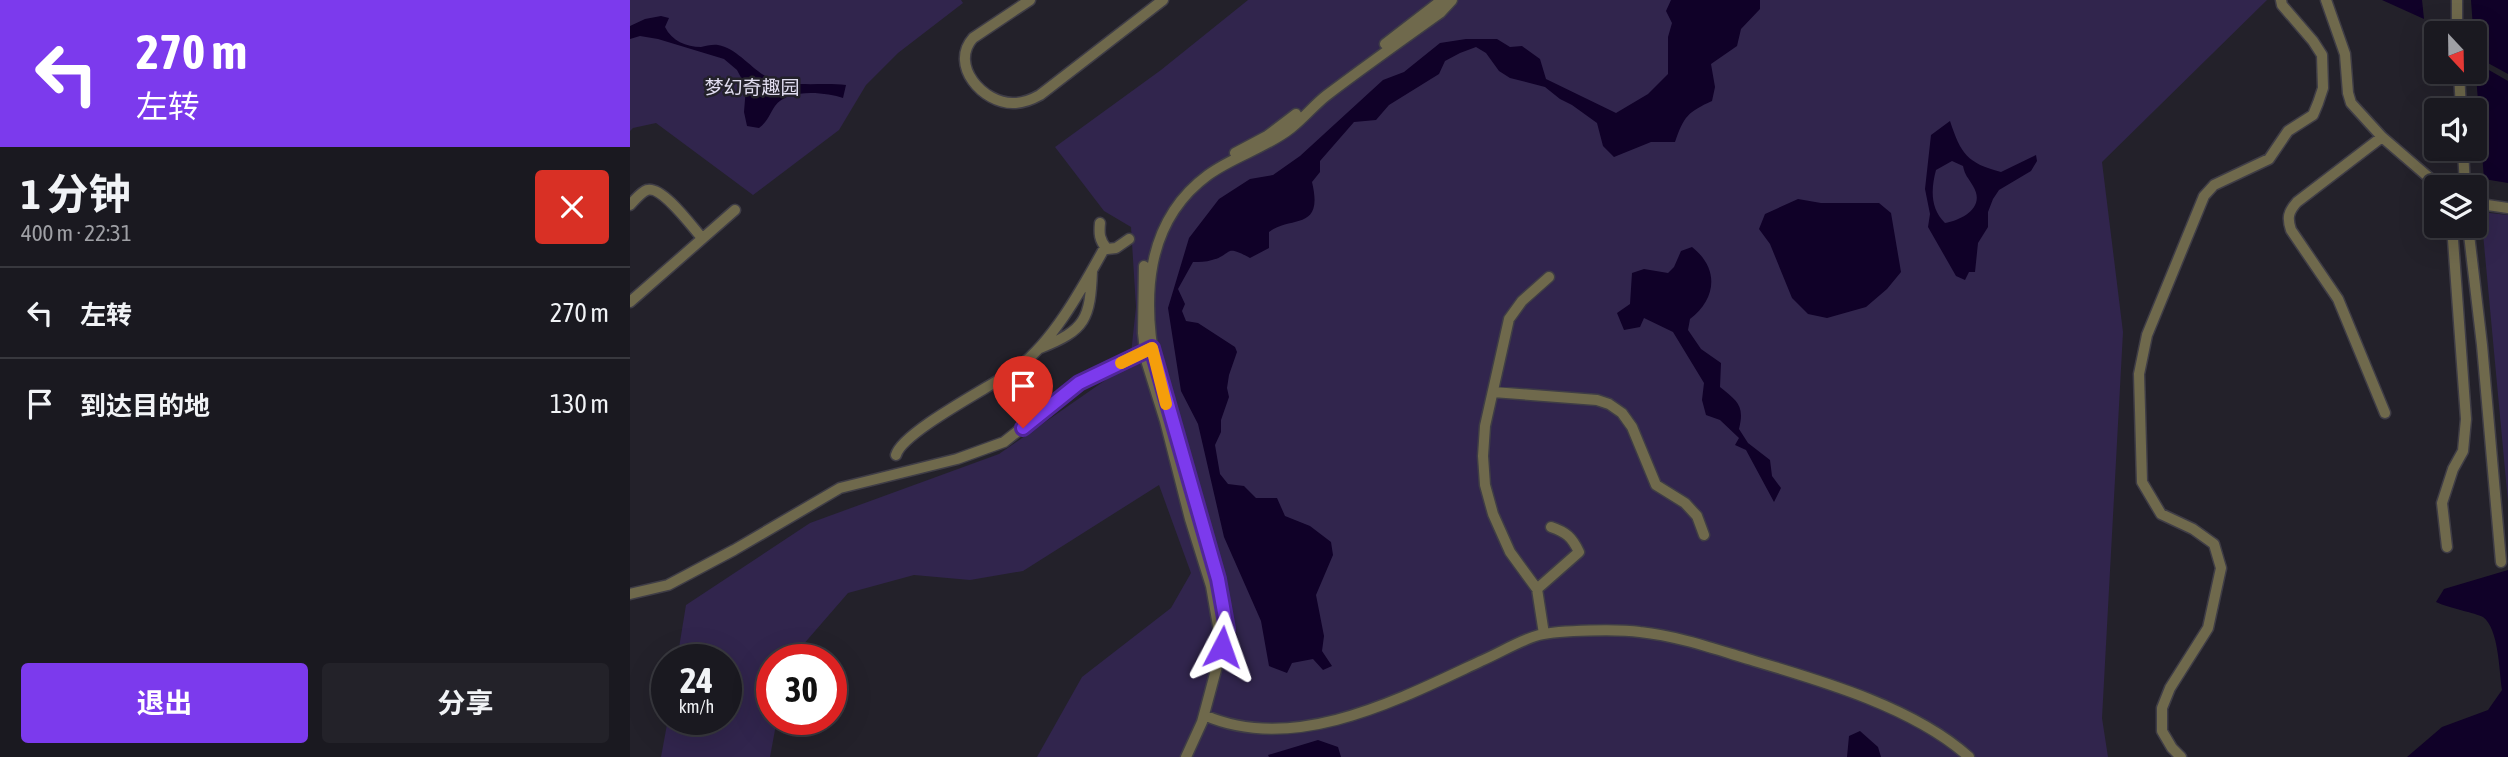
<!DOCTYPE html>
<html lang="zh">
<meta charset="utf-8">
<style>
:root{--surface:#1a1920;--page:#232229;--text:#f1f3f6;--muted:#9fa0a5;--line:#38383e;--accent:#7c3aed}
body{margin:0;font-family:"Asap Condensed","Noto Sans SC",sans-serif;background:var(--page);color:var(--text);height:100vh;display:flex;flex-direction:column;font-size:26px;white-space:nowrap}
*{box-sizing:border-box;margin:0}
p{font-size:23px;color:var(--muted)}
.icon{flex:none;width:38px;height:38px;fill:none;stroke:currentColor;stroke-width:2;stroke-linecap:round;stroke-linejoin:round}
.map{position:relative;flex:1;overflow:hidden}
.sheet{display:flex;flex-direction:column;background:var(--surface);width:630px}
.sheet>*{flex:none}
.top-card{background:#7c3aed;color:#fff;overflow:hidden}
.needle{width:46px;rotate:158deg}
.fabs{position:absolute;left:1794px;top:21px;display:grid;gap:14px}
.fabs a{display:grid;place-items:center;width:63px;height:63px;border-radius:7px;background:var(--surface);box-shadow:0 7px 28px #0002,0 0 0 2px var(--line);font-size:35px}
.speed{position:absolute;left:21px;top:644px;display:flex;gap:14px;font-size:35px;font-weight:700;text-align:center}
.speed>*{display:grid;place-content:center;width:91px;height:91px;border-radius:50%;background:var(--surface);box-shadow:0 7px 28px #0002,0 0 0 2px var(--line);line-height:1}
.speed small{font-size:18px;font-weight:400}
.speed .limit{border:10px solid #d22;background:#fff;color:#111}
.pin{position:absolute;display:grid;place-items:center;width:60px;height:60px;color:#fff;margin:-72px -30px;border-radius:50% 50% 50% 0;rotate:-45deg;box-shadow:0 0 7px #0007}
.pin .icon{rotate:45deg}
.me{position:absolute;width:77px;margin:-38px;rotate:4deg;stroke-linejoin:round;filter:drop-shadow(0 0 5px #0008)}
.turn{display:flex;align-items:center;gap:24px;height:147px;padding:0 21px;font-size:32px}
.turn .icon{width:91px;height:91px;stroke-width:2.5}
.turn b{display:block;font-size:49px;line-height:60px}
.round{display:grid;place-items:center;flex:none;width:74px;height:74px;border-radius:7px;background:var(--page)}
.head{display:flex;align-items:center;justify-content:space-between;height:119px;padding:0 21px}
h1{font-size:42px;font-weight:700;line-height:52px}
.primary-button{display:flex;gap:14px;margin-top:auto;padding:14px 21px}
.primary-button a{flex:1;height:80px;border-radius:7px;background:var(--accent);color:#fff;font-size:28px;font-weight:700;line-height:80px;text-align:center}
.primary-button a+a{background:var(--page);color:var(--text)}
ul{padding:0;list-style:none}
li{display:flex;align-items:center;gap:21px;height:91px;padding:0 21px;border-top:2px solid var(--line)}
li div{flex:1}
li b{display:block;font-size:26px}
li em{font-style:normal}
main{display:flex;flex:1;min-height:0}
.map>svg:first-child{display:block}
</style>
<main>
<section class="sheet">
<div class="top-card">
<div class="turn"><svg class="icon" aria-label="left" viewBox="0 0 24 24"><path d="M17 20v-9H6M10 6l-5 5 5 5"/></svg><div><b>270 m</b>左转</div></div>
</div>
<div class="head"><div><h1>1 分钟</h1><p>400 m · 22:31</p></div><a class="round" style="background:#d93025;color:#fff"><svg class="icon" aria-label="close" viewBox="0 0 24 24"><path d="M6 6l12 12M18 6L6 18"/></svg></a></div>
<ul>
<li><svg class="icon" aria-label="left" viewBox="0 0 24 24"><path d="M17 20v-9H6M10 6l-5 5 5 5"/></svg><div><b>左转</b></div><em>270 m</em></li>
<li><svg class="icon" aria-label="arrive" viewBox="0 0 24 24"><path d="M6 21V4h12l-3 4 3 4H6"/></svg><div><b>到达目的地</b></div><em>130 m</em></li>
</ul>
<div class="primary-button"><a>退出</a><a>分享</a></div>
</section>
<div class="map">
<svg width="1878" height="757" viewBox="0 0 1878 757">
<rect width="100%" height="100%" fill="#23212a"/>
<path fill="#31254d" d="M0,0h331l2,3 -65,50 -32,32 -27,45 -86,65 -97,-72 -23,5 -3,3z
M618,0h1019l-165,162 21,170 -21,386 6,39h-1071l45,-80 89,-69 20,-35 -32,-88 -136,86 -53,9 -56,-5 -66,18 -46,53 -4,14h-26v59h5l-7,38h-109l7,-38h58v-59h-49l9,-55 124,-82 189,-69 131,-91 6,-56 -5,-80 -27,-16 -49,-64 106,-77z
M1851,212l27,3v287z"/>
<path fill="#100128" fill-rule="evenodd" d="M1041,0h89v9l-19,20 -4,17 -26,18 4,23 -3,14c-24,11 -28,15 -37,41h-24l-37,15 -11,-11 -6,-23 -25,-18 -12,-6 -15,-12 -35,-9 -11,-7 -13,-18 -10,-6 -16,6 -15,8 -6,13 -50,31 -13,15 -22,2 -34,39v11l-8,10c12,50 -21,33 -43,50v16l-19,10c-27,-15 -17,-3 -38,2 -6,2 -13,2 -19,2l-15,27 7,15 -3,7 4,10 12,2 37,24 2,5 -8,23 -2,13 2,9 -8,23v12l-6,13 5,29 8,10 16,2 12,12h21l8,18 25,10 21,16 2,13 -17,40 8,41 -2,15 10,15 -9,4 -10,-11 -21,4 -5,10 -18,-7 -8,-45 -37,-84 -26,-113 -17,-33 -13,-83 21,-70 30,-39 31,-20 23,-4 27,-19 83,-76 21,-8 36,-29 26,-4h31l13,8 12,-1 18,13 6,20 70,34 32,-19 20,-20v-37l4,-14 -6,-12z
M1752,0h40l2,19z
M1841,0h37v74l-33,-18z
M31,16l8,2 -4,9c7,14 21,20 36,20 5,-1 12,-3 17,-2 19,3 34,25 51,33 23,10 53,4 77,7l-3,13c-17,-6 -56,-10 -68,8 -6,9 -7,15 -16,22l-12,-2 -3,-14 2,-25 -9,-17 -13,-11 -66,-20 -18,-3 -10,3v-13l15,-7z
M1845,62l33,19v102l-24,-4z
M1320,121c11,33 17,42 51,51l35,-17 1,6 -6,10 -32,19 -6,9 -5,13v15l-10,16 -3,29h-6l-4,8 -9,-4 -28,-49 2,-13 -5,-25 6,-54zM1322,161l11,5c2,10 5,11 10,20 13,21 -10,34 -28,37 -15,-15 -14,-34 -9,-53z
M1168,199l23,4h58l12,10 10,59 -14,17 -21,18 -39,11 -19,-4 -16,-16 -22,-54 -11,-15 6,-15z
M1062,247c28,22 24,52 -2,72l-2,11 13,19 20,14 -1,24c17,14 25,18 19,42l9,14 22,17 2,16 9,12 -7,14 -28,-52 -11,-5 4,-7 -19,-18 -14,-5 -4,-15 2,-17 -31,-51 -29,-14 -4,9 -16,3 -7,-17 13,-9 2,-31 12,-4 24,4 6,-6 7,-16z
M1878,570v187h-101l35,-30 46,-17 14,-20c-3,-19 -3,-61 -19,-73 -7,-4 -35,-9 -47,-15l8,-13z
M1230,731l18,16 3,10h-34l2,-21z
M688,740l20,7 3,10h-72l-1,-2z"/>
<g fill="none" stroke-linecap="round" stroke-linejoin="round">
<g stroke="#3f3d46" stroke-width="13">
<path id="minor" d="M400,0l-57,38c-24,27 10,66 41,65 10,0 17,-3 26,-8l123,-95
M1696,0l19,54 3,39 3,10 31,34 58,50
M1827,33v-33
M755,44l57,-44
M1829,72l2,38
M1752,137l-85,65c-9,10 -10,16 -6,28l47,69 47,114
M1833,149l2,38
M605,153l32,-17 29,-22
M1844,203l34,5
M0,205c5,-5 11,-13 17,-15 15,-5 46,38 55,48
M470,223c-1,10 -1,17 7,26l9,-1 13,-9
M1838,226l14,119 19,217
M514,266l-1,67 3,27 19,61 25,98 21,67 10,57
M0,302l105,-92
M410,348c46,-18 50,-29 52,-77
M863,392l104,8 12,4 13,9 10,14 24,58 29,18 12,13 7,19
M266,455c6,-23 94,-68 117,-84 38,-25 70,-84 92,-124
M1817,547l-5,-44 11,-34 10,-18 3,-32 -14,-193
M907,589l42,-37c-7,-15 -13,-20 -28,-25
M0,594l38,-9 66,-35 106,-62 117,-29 47,-17 75,-59 69,-34
M914,634l-7,-45 -27,-37 -17,-38 -8,-29 -2,-29 2,-30 24,-107 13,-18 27,-24
M574,715c90,40 196,-16 277,-54 19,-8 39,-21 58,-26 21,-5 80,-6 101,-3 37,4 72,16 108,27 71,21 166,48 221,98
M556,757l16,-35 25,-93 -9,-50 -62,-209c-14,-71 -12,-148 52,-195 26,-19 58,-27 83,-47 13,-10 23,-23 36,-33 37,-28 75,-55 113,-82l12,-13
M1551,757l-9,-9 -10,-17v-23l8,-20 38,-60 13,-60 -7,-24 -21,-15 -32,-15 -19,-32 -3,-108 8,-39 57,-139 10,-11 55,-26 19,-28 25,-16 5,-12 5,-15 -1,-33 -9,-14 -31,-36 -1,-5"/>
</g>
<use href="#minor" stroke="#6f694c" stroke-width="10"/>
</g>
<g fill="none" stroke-linecap="round" stroke-linejoin="round">
<g stroke="#51269a" stroke-width="18">
<path id="route" d="M393,428l56,-45 73,-35 66,231 9,50 -5,18"/>
</g>
<use href="#route" stroke="#7c3aed" stroke-width="12"/>
<path stroke="#f59e0b" stroke-width="12" d="M491,363l31,-15 14,56"/>
</g>
<g text-anchor="middle" stroke-width="5" stroke-linejoin="round" paint-order="stroke">
<g font-size="19" fill="#e2def1" stroke="#23212a">
<text x="122" y="94">梦幻奇趣园</text>
</g>
</g>
</svg>
<div class="fabs">
<a><svg class="needle" viewBox="-14 -14 28 28"><path d="M0-13l5 13h-10z" fill="#e53935"/><path d="M0 13l5-13h-10z" fill="#9fa0a5"/></svg></a>
<a><svg class="icon" aria-label="sound" viewBox="0 0 24 24"><path d="M4 9h4l5-4v14l-5-4H4zM17 9q2 3 0 6"/></svg></a>
<a><svg class="icon" aria-label="layers" viewBox="0 0 24 24"><path d="M12 4l9 5-9 5-9-5zM3 14l9 5 9-5"/></svg></a>
</div>
<div class="speed"><div>24<small>km/h</small></div><div class="limit">30</div></div>
<div class="pin" style="left:393px;top:428px;background:#d93025"><svg class="icon" aria-label="arrive" viewBox="0 0 24 24"><path d="M6 21V4h12l-3 4 3 4H6"/></svg></div>
<svg class="me" style="left:592px;top:647px" viewBox="-20 -20 40 40"><path d="M0-17L14 15 0 8-14 15z" fill="#7c3aed" stroke="#fff" stroke-width="4"/></svg>
</div>
</main>
